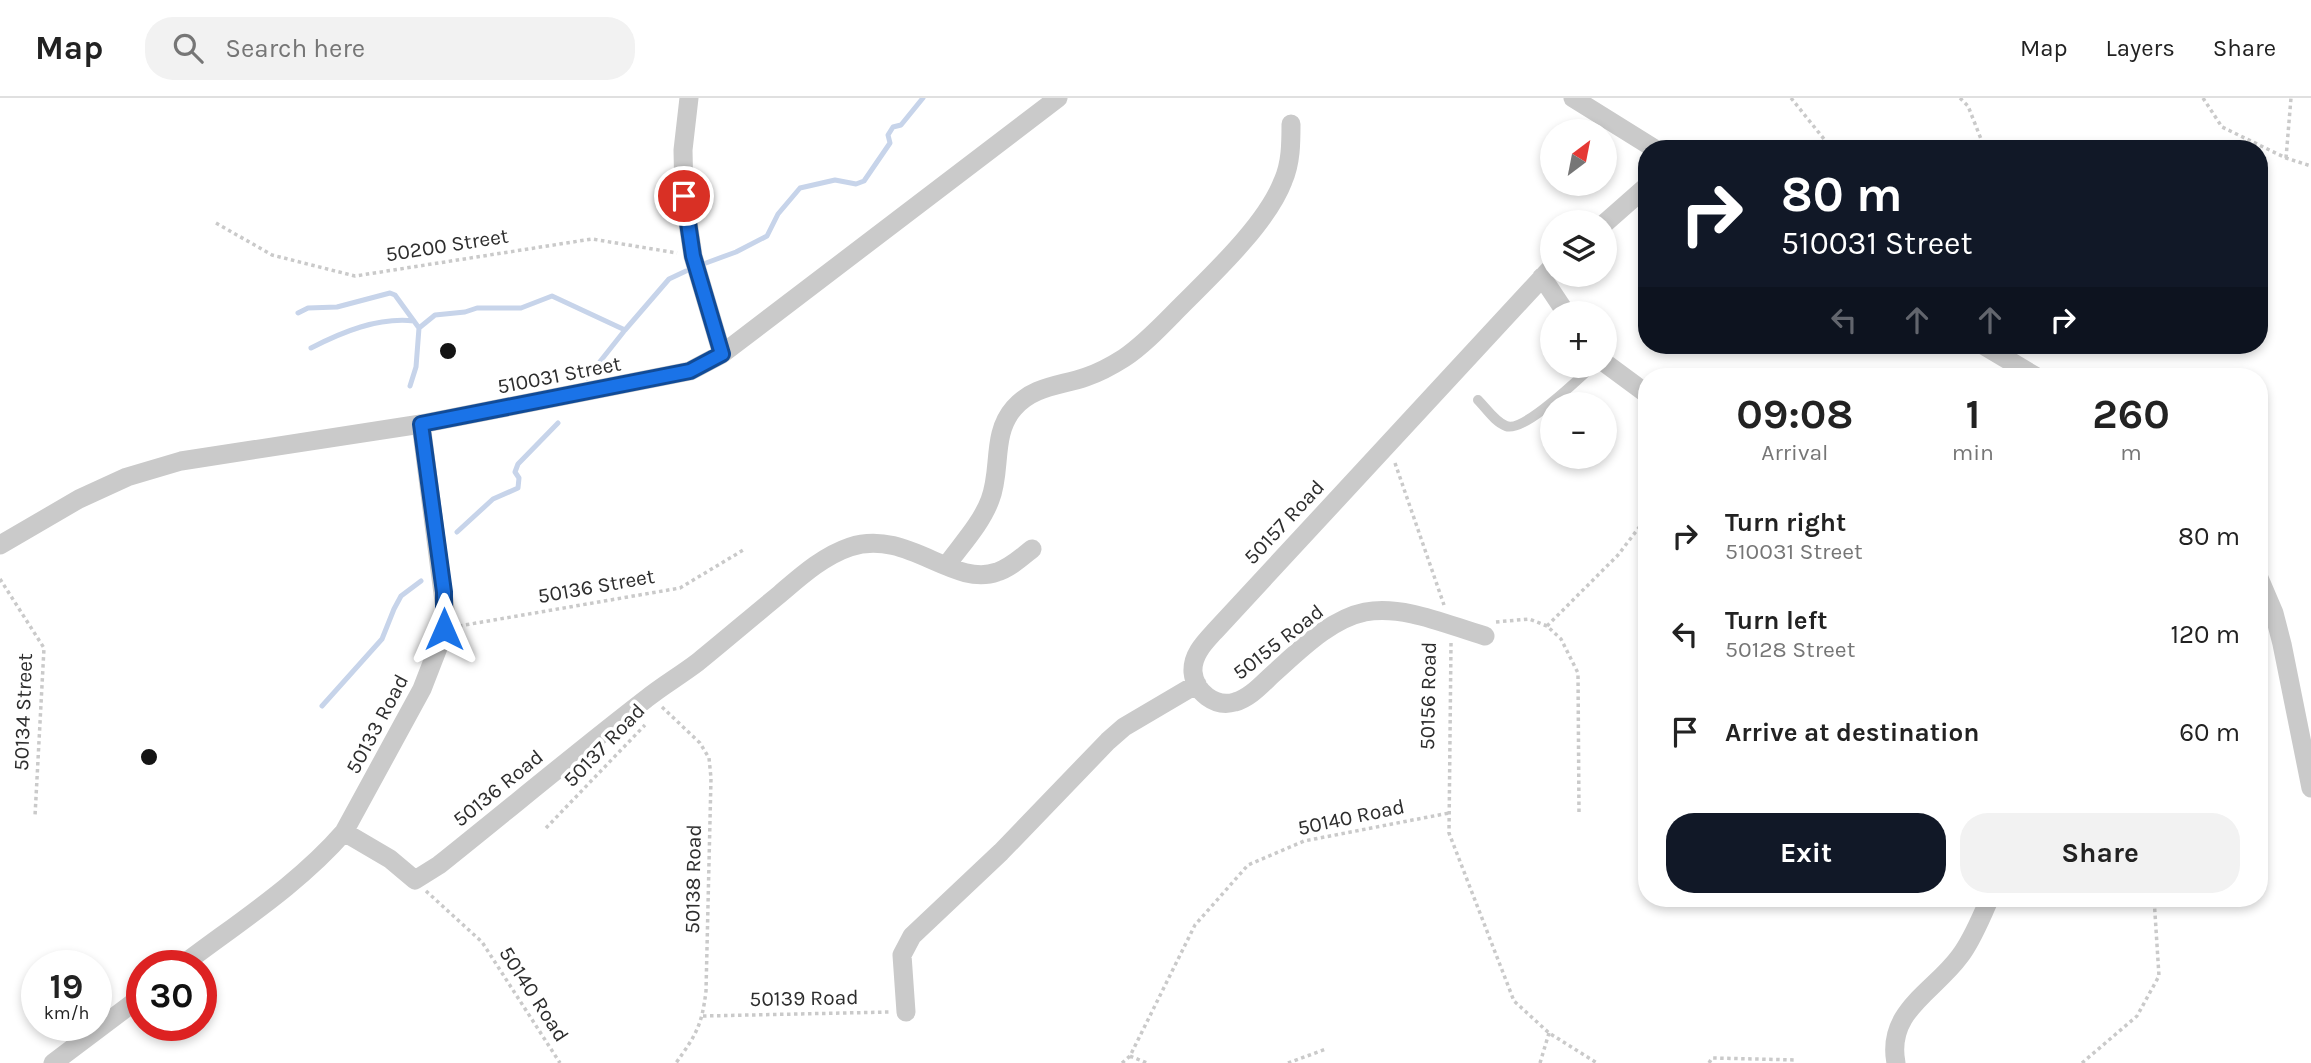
<!DOCTYPE html>
<meta charset="utf-8">
<style>
:root{--surface:#fff;--page:#f2f2f2;--text:#222;--muted:#767676;--line:#e0e0e0;--accent:#111827}
body{margin:0;font-family:Karla,sans-serif;background:var(--page);color:var(--text);height:100vh;display:flex;flex-direction:column;font-size:26px;white-space:nowrap}
*{box-sizing:border-box;margin:0}
p{font-size:23px;color:var(--muted)}
.icon{flex:none;width:38px;height:38px;fill:none;stroke:currentColor;stroke-width:2;stroke-linecap:round;stroke-linejoin:round}
.map{position:relative;flex:1;overflow:hidden}
.panel{position:absolute;left:1638px;top:270px;width:630px;height:539px;display:flex;flex-direction:column;background:var(--surface);border-radius:28px;box-shadow:0 4px 10px #0003}
.panel>*{flex:none}
.top-card{position:absolute;left:1638px;top:42px;width:630px;height:214px;border-radius:28px;box-shadow:0 4px 10px #0003;background:#111827;color:#fff;overflow:hidden}
.needle{width:46px;rotate:32deg}
.buttons{position:absolute;left:1540px;top:21px;display:grid;gap:14px}
.buttons a{display:grid;place-items:center;width:77px;height:77px;border-radius:50%;background:var(--surface);box-shadow:0 4px 10px #0003;font-size:35px}
.speed{position:absolute;left:21px;top:852px;display:flex;gap:14px;font-size:35px;font-weight:700;text-align:center}
.speed>*{display:grid;place-content:center;width:91px;height:91px;border-radius:50%;background:var(--surface);box-shadow:0 4px 10px #0003;line-height:1}
.speed small{font-size:18px;font-weight:400}
.speed .limit{border:10px solid #d22;background:#fff;color:#111}
.pin{position:absolute;display:grid;place-items:center;width:60px;height:60px;color:#fff;margin:-30px;border:4px solid #fff;border-radius:50%;box-shadow:0 2px 7px #0007}
.me{position:absolute;width:77px;margin:-38px;rotate:0deg;stroke-linejoin:round;filter:drop-shadow(0 0 5px #0008)}
.turn{display:flex;align-items:center;gap:24px;height:147px;padding:0 28px;font-size:32px}
.turn .icon{width:91px;height:91px;stroke-width:2.5}
.turn b{display:block;font-size:49px;line-height:60px}
.lanes{display:flex;align-items:center;height:66px;padding:0 28px;background:#0003;justify-content:center;gap:35px;direction:ltr}
.lanes .off{opacity:.35}
.eta{display:flex;justify-content:space-evenly;align-items:center;height:119px;text-align:center}
.eta b{font-size:42px;font-weight:700;line-height:49px}
.action{display:flex;gap:14px;margin-top:auto;padding:14px 28px}
.action a{flex:1;height:80px;border-radius:28px;background:var(--accent);color:#fff;font-size:28px;font-weight:700;line-height:80px;text-align:center}
.action a+a{background:var(--page);color:var(--text)}
ul{padding:0;list-style:none}
li{display:flex;align-items:center;gap:21px;height:98px;padding:0 28px}
li div{flex:1}
li b{display:block;font-size:26px}
li em{font-style:normal}
header{display:flex;align-items:center;gap:42px;box-sizing:border-box;height:98px;padding:0 35px;background:var(--surface);border-bottom:2px solid var(--line)}
header strong{font-size:33px}
nav{display:flex;gap:38px;margin-inline-start:auto;font-size:24px}
.search{width:490px;height:63px;background:var(--page);display:flex;align-items:center;gap:18px;box-sizing:border-box;padding:0 24px;border-radius:28px;color:var(--muted);font-size:26px}
.map>svg:first-child{display:block}
</style>
<header>
<strong>Map</strong>
<div class="search"><svg class="icon" aria-label="search" viewBox="0 0 24 24"><circle cx="10" cy="10" r="6"/><path d="M15 15l6 6"/></svg>Search here</div>
<nav><a>Map</a><a>Layers</a><a>Share</a></nav>
</header>
<div class="map">
<svg width="2311" height="965" viewBox="0 0 2311 965">
<rect width="100%" height="100%" fill="#fff"/>
<g fill="none" stroke-linecap="round" stroke-linejoin="round">
<path stroke="#c7d4ea" stroke-width="5" d="M706,165l30,-11 31,-16 11,-22 22,-26 35,-8 21,4 8,-3 26,-38 -2,-8 5,-8 8,-2 22,-27
M298,215l10,-5 29,-1 53,-14 5,2 24,33
M311,250c31,-16 67,-31 103,-27
M587,280l38,-48 44,-51 17,-8
M410,288l6,-19 3,-39 16,-13 30,-3 12,-4h44l31,-12 73,34
M457,434l36,-33 25,-11 1,-10 -4,-6 3,-8 40,-41
M322,608l60,-67 12,-30 7,-13 20,-15"/>
</g>
<path fill="#141414" d="M440 253a8 8 0 1 1 16 0a8 8 0 1 1-16 0Z
M141 659a8 8 0 1 1 16 0a8 8 0 1 1-16 0Z"/>
<g fill="none" stroke-linecap="round" stroke-linejoin="round">
<path stroke="#cacaca" stroke-width="3.5" stroke-dasharray="3.5 3.5" stroke-linecap="butt" d="M1791,0l41,51
M1960,0l8,8 17,43
M2203,0l19,29 64,31 25,8
M2286,60l5,-60
M216,125l56,32 83,21 237,-37 85,14
M1395,365l49,142
M0,481l44,69 -9,168
M1496,524l33,-3 18,7 14,13 17,34 1,140
M459,528l221,-38 65,-39
M1547,528l71,-71 29,-38
M1451,545l-2,190 65,168 35,32 48,30
M662,609l38,36 9,15 2,20 -5,213c-4,34 -10,44 -30,72
M546,730l99,-103
M426,793l56,51 78,121
M703,918l187,-4
M1130,958l17,7
M1122,965l8,-7 65,-131 53,-60 56,-24 145,-28
M1288,965l38,-14
M1540,965l9,-30
M1709,965l3,-5 84,2
M2082,965l55,-47 22,-40 -5,-78"/>
<path stroke="#cacaca" stroke-width="10" d="M1478,302c8,8 17,22 28,26 18,7 72,-47 87,-60"/>
<path stroke="#cacaca" stroke-width="19" d="M689,0l-6,52 1,46 9,60 29,98
M1573,0l82,51
M1605,125l42,-37
M1542,179l24,36
M1983,247l52,31
M1605,265l42,31
M0,447l79,-46 48,-22 54,-16 240,-37 269,-53 32,-17 336,-256
M946,468c15,-21 35,-42 44,-66 12,-30 1,-66 24,-92 19,-22 46,-22 72,-31 12,-4 27,-12 38,-19 21,-14 40,-35 59,-54 32,-32 84,-81 100,-123 8,-18 8,-38 8,-57
M2259,480l15,35 8,31 29,144
M1485,538c-38,-11 -80,-31 -120,-24 -35,7 -66,39 -92,62 -11,10 -23,24 -38,28 -20,6 -40,-10 -42,-30 -1,-17 11,-29 22,-41l337,-364
M344,734l46,27 25,21 24,-15c69,-55 137,-112 207,-166 16,-13 35,-24 52,-37 27,-22 54,-45 82,-68 20,-17 43,-38 70,-47 57,-19 103,41 147,25 13,-4 25,-15 35,-23
M181,868c55,-42 117,-81 163,-134l78,-143 19,-49 4,-31 -24,-185
M906,914l-4,-57 10,-19 89,-84 107,-111 16,-14 73,-43
M53,965l89,-67
M1896,965c-10,-52 38,-71 64,-107 13,-17 21,-39 30,-58"/>
</g>
<g fill="none" stroke-linecap="round" stroke-linejoin="round">
<g stroke="#114b97" stroke-width="18">
<path id="route" d="M444,531v-37l-23,-168 269,-53 32,-17 -29,-98 -9,-60"/>
</g>
<use href="#route" stroke="#1a73e8" stroke-width="12"/>
</g>
<g text-anchor="middle" stroke-width="7" stroke-linejoin="round" paint-order="stroke">
<g font-size="21" fill="#2d2d2d" stroke="#fff">
<text transform="translate(447 147) rotate(-9)" y="7">50200 Street</text>
<text transform="translate(559 277) rotate(-11)" y="7">510031 Street</text>
<text transform="translate(1284 424) rotate(-47)" y="7">50157 Road</text>
<text transform="translate(596 488) rotate(-10)" y="7">50136 Street</text>
<text transform="translate(1278 544) rotate(-38)" y="7">50155 Road</text>
<text transform="translate(1428 598) rotate(-89)" y="7">50156 Road</text>
<text transform="translate(23 614) rotate(-88)" y="7">50134 Street</text>
<text transform="translate(377 626) rotate(-62)" y="7">50133 Road</text>
<text transform="translate(604 647) rotate(-46)" y="7">50137 Road</text>
<text transform="translate(498 690) rotate(-39)" y="7">50136 Road</text>
<text transform="translate(1351 719) rotate(-12)" y="7">50140 Road</text>
<text transform="translate(693 781) rotate(-89)" y="7">50138 Road</text>
<text transform="translate(534 896) rotate(57)" y="7">50140 Road</text>
<text transform="translate(804 900) rotate(-1)" y="7">50139 Road</text>
</g>
</g>
</svg>
<div class="buttons">
<a><svg class="needle" viewBox="-14 -14 28 28"><path d="M0-13l5 13h-10z" fill="#e53935"/><path d="M0 13l5-13h-10z" fill="#767676"/></svg></a>
<a><svg class="icon" aria-label="layers" viewBox="0 0 24 24"><path d="M12 4l9 5-9 5-9-5zM3 14l9 5 9-5"/></svg></a>
<a>+</a>
<a>−</a>
</div>
<div class="speed"><div>19<small>km/h</small></div><div class="limit">30</div></div>
<div class="pin" style="left:684px;top:98px;background:#d93025"><svg class="icon" aria-label="arrive" viewBox="0 0 24 24"><path d="M6 21V4h12l-3 4 3 4H6"/></svg></div>
<svg class="me" style="left:444px;top:531px" viewBox="-20 -20 40 40"><path d="M0-17L14 15 0 8-14 15z" fill="#1a73e8" stroke="#fff" stroke-width="4"/></svg>
<div class="top-card">
<div class="turn"><svg class="icon" aria-label="right" viewBox="0 0 24 24"><path d="M7 20v-9h11M14 6l5 5-5 5"/></svg><div><b>80 m</b>510031 Street</div></div>
<div class="lanes"><svg class="icon off" aria-label="left" viewBox="0 0 24 24"><path d="M17 20v-9H6M10 6l-5 5 5 5"/></svg><svg class="icon off" aria-label="ahead" viewBox="0 0 24 24"><path d="M12 20V5M6 11l6-6 6 6"/></svg><svg class="icon off" aria-label="ahead" viewBox="0 0 24 24"><path d="M12 20V5M6 11l6-6 6 6"/></svg><svg class="icon" aria-label="right" viewBox="0 0 24 24"><path d="M7 20v-9h11M14 6l5 5-5 5"/></svg></div>
</div>
<section class="panel">
<div class="eta">
<div><b>09:08</b><p>Arrival</p></div>
<div><b>1</b><p>min</p></div>
<div><b>260</b><p>m</p></div>
</div>
<ul>
<li><svg class="icon" aria-label="right" viewBox="0 0 24 24"><path d="M7 20v-9h11M14 6l5 5-5 5"/></svg><div><b>Turn right</b><p>510031 Street</p></div><em>80 m</em></li>
<li><svg class="icon" aria-label="left" viewBox="0 0 24 24"><path d="M17 20v-9H6M10 6l-5 5 5 5"/></svg><div><b>Turn left</b><p>50128 Street</p></div><em>120 m</em></li>
<li><svg class="icon" aria-label="arrive" viewBox="0 0 24 24"><path d="M6 21V4h12l-3 4 3 4H6"/></svg><div><b>Arrive at destination</b></div><em>60 m</em></li>
</ul>
<div class="action"><a>Exit</a><a>Share</a></div>
</section>
</div>
